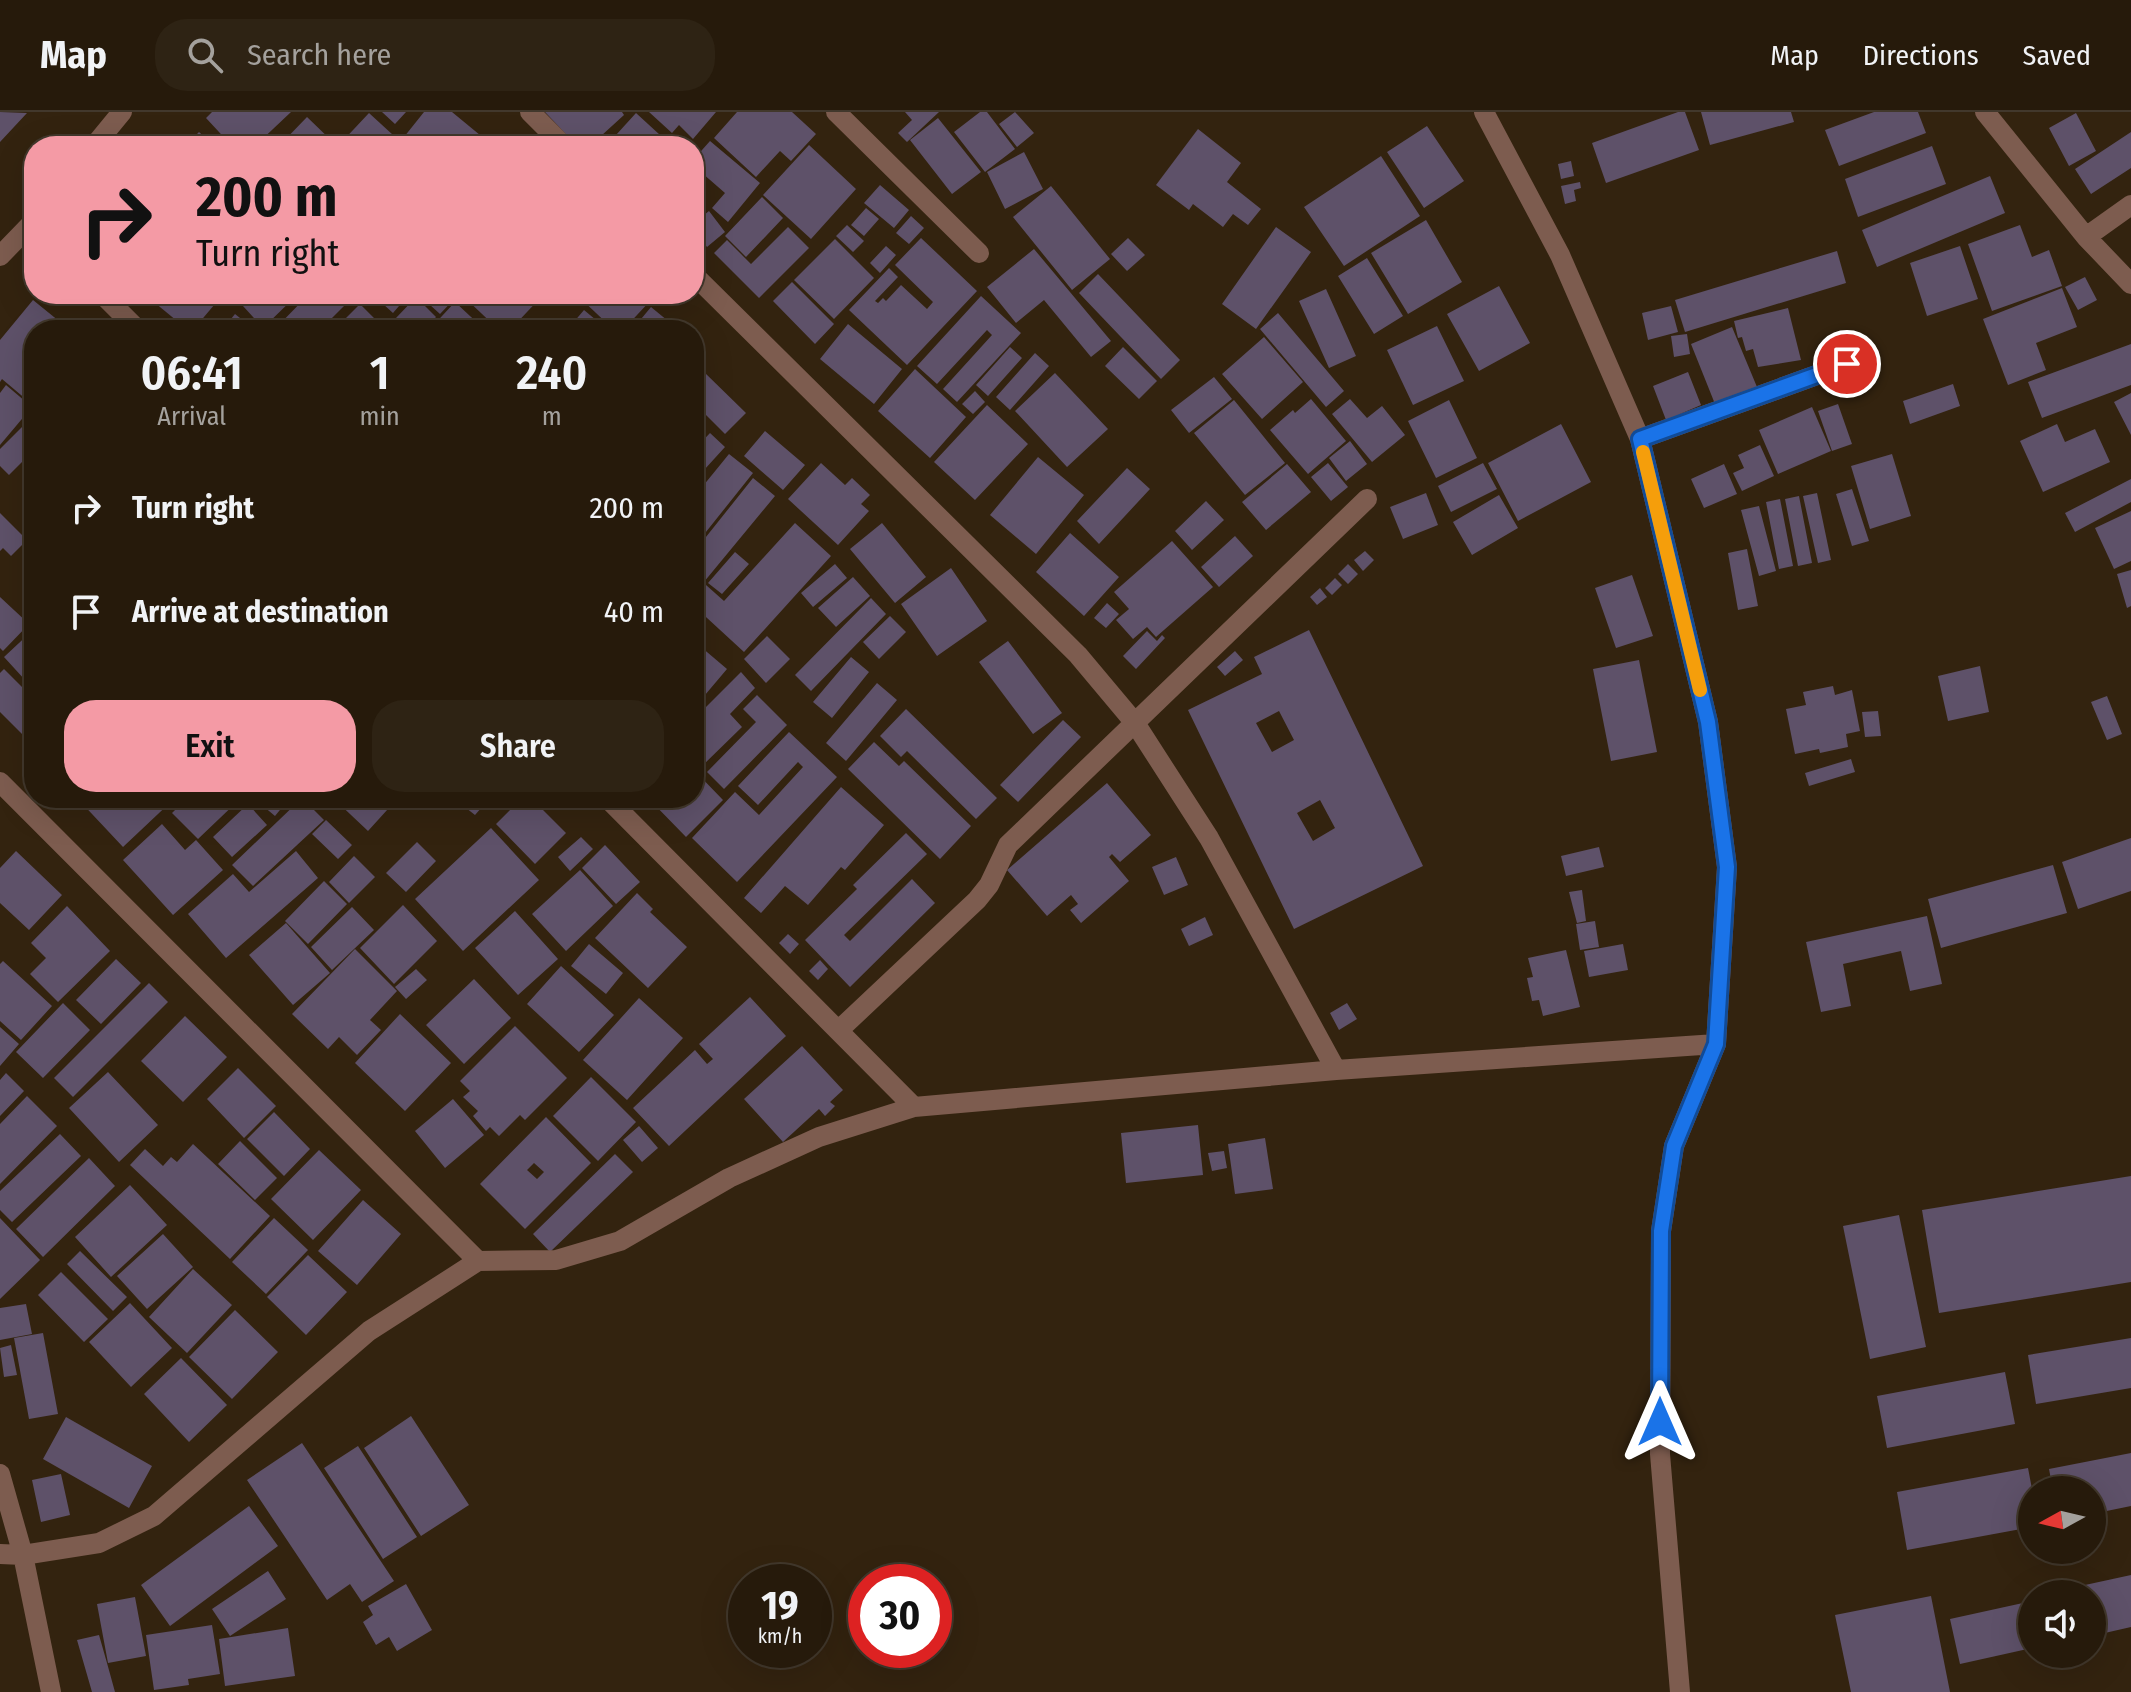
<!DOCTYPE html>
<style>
:root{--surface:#261a0b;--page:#2e2314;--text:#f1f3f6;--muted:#a4a19d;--line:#42382c;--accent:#f49aa5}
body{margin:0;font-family:"Fira Sans Condensed",sans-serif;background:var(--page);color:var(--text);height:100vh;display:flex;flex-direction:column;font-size:30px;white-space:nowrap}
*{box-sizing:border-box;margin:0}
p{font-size:26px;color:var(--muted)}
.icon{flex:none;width:44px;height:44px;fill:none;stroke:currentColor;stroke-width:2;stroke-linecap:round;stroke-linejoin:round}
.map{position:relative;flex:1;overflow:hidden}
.drawer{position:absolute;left:24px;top:208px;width:680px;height:488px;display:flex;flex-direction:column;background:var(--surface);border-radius:32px;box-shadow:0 8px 32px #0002,0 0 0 2px var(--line)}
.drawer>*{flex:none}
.banner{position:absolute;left:24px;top:24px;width:680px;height:168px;border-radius:32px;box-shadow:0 8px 32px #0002,0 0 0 2px var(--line);background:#f49aa5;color:#111;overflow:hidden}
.needle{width:52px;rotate:262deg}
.fabs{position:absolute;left:2018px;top:1364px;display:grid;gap:16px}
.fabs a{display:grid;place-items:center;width:88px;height:88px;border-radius:50%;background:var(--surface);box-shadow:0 8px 32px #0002,0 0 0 2px var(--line);font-size:40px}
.speed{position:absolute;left:728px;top:1452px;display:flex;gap:16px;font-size:40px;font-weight:700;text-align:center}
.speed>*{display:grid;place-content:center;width:104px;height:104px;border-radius:50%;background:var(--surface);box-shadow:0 8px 32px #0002,0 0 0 2px var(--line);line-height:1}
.speed small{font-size:20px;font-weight:400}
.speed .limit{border:12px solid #d22;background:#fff;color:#111}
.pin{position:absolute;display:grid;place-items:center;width:68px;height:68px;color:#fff;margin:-34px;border:4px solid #fff;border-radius:50%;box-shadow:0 2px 8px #0007}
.me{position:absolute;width:88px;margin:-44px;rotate:0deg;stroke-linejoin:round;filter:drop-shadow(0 0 6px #0008)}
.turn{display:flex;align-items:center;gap:28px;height:168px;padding:0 40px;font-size:36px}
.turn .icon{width:104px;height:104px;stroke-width:2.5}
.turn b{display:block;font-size:56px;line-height:68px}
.eta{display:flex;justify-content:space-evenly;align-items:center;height:136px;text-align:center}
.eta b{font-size:48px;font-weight:600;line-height:56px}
.cta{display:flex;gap:16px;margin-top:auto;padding:16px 40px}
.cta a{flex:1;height:92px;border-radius:32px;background:var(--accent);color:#111;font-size:32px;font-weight:600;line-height:92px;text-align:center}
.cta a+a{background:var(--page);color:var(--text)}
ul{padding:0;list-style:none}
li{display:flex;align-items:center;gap:24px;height:104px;padding:0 40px}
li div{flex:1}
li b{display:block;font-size:30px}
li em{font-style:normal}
header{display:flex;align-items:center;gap:48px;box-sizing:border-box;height:112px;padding:0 40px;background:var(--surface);border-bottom:2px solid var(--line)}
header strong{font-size:38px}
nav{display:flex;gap:44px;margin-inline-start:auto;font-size:28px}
.search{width:560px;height:72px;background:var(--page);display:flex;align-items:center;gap:20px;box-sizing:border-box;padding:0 28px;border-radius:32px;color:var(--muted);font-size:30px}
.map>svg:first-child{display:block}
</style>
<header>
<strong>Map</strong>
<div class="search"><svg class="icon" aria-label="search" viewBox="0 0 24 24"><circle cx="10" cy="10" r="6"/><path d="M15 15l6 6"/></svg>Search here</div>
<nav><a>Map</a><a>Directions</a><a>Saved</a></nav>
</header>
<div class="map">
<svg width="2131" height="1580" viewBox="0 0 2131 1580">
<rect width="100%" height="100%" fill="#33230f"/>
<path fill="#5e5169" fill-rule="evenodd" d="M0,0l27,1 -27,29z
M212,0h79l-36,34h-23l-26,-28z
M382,0h24l-11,12z
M424,0h28l34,28 -5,6h-66l-11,-9z
M545,0h77l2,3 -34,31h-13z
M649,0h67l-23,27 -14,-14 -7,8z
M737,0h55l24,22 -25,27 -11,-10 -24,26 -42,-39z
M905,0h34l-32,30 -9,-9 14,-13z
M980,0h7l28,37 -30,23 -31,-40z
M1015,0l19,21 -17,14 -18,-23z
M1678,0h7l14,38 -93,33 -14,-40z
M1701,0h90l3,10 -84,23z
M1874,0h44l8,21 -87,33 -14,-36z
M369,1l24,22 -10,11h-45z
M636,1l36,33h-66z
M2076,1l20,38 -27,15 -20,-38z
M307,5l28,27 -3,2h-53z
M938,6l43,54 -29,22 -42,-54z
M1427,14l37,55 -40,27 -37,-56z
M1198,17l43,34 -14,19 34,27 -13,16 -15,-11 -10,13 -30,-23 -4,6 -33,-25z
M199,20l15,14h-29z
M2131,20v36l-40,26 -16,-25z
M710,29l50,42 -32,39 -16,-14 13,-15 -31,-27v-7z
M809,33l47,44 -45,50 -48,-44z
M1932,34l14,38 -88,33 -13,-38z
M1024,40l19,37 -38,20 -18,-37z
M1381,44l39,60 -76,50 -40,-59z
M1571,49l3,15 -13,3 -3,-15z
M1990,64l15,37 -128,54 -15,-37z
M1580,70l1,6 -7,2 2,11 -11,3 -4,-18z
M880,73l29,25 -15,18 -30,-25z
M1051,74l59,73 -38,31 -59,-73z
M762,85l21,21 -37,39 -21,-21z
M866,96l13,11 -15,17 -13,-11z
M709,99l16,21 -18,15 -13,-17v-7z
M911,104l13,12 -15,16 -13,-11z
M1426,108l36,62 -54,32 -37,-61z
M847,113l17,16 -11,11 -17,-16z
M2020,113l12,32 17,-7 13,36 -70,25 -24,-67z
M788,115l21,21 -50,50 -45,-45 13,-13 24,24z
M1276,115l35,25 -55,77 -34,-25z
M921,126l56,53 -70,74 -58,-55 40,-42 9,9 -23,24 3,2 5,-5 3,3 15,-16 26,24 6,-7 -38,-37z
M1128,126l17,17 -18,16 -16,-17z
M835,127l39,39 -40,41 -40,-39z
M886,134l10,9 -16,18 -10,-10z
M1960,134l18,53 -51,17 -17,-53z
M1034,137l77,92 -20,16 -47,-57 -28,23 -29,-36z
M1837,139l9,32 -161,49 -10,-32z
M1367,146l36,58 -29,18 -36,-58z
M1098,162l82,86 -19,19 -82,-86z
M2085,165l12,23 -19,10 -13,-23z
M792,170l42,42 -19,20 -42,-43z
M1499,174l31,57 -51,28 -32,-57z
M2062,176l15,39 -41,16 10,27 -38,15 -25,-66z
M1326,177l30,67 -27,12 -30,-67z
M152,182h64l4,4 -27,32h-5l-39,-32z
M255,182h43l-35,34 -20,-22z
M309,182h33l7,7 -29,29h-46z
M372,182h27l6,5 -12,14z
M418,182h41l-19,20z
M467,182h77l-34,36h-11l-35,-33z
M580,182h65l6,6 -28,30h-9l-36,-34z
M981,184l40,37 -64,69 -14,-13 49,-54 -5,-5 -50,54 -20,-18z
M416,185l20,20 -12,13h-16l-12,-12z
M33,188l37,30h-36v76l-32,-27 -2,3v-42z
M455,190l30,28h-56z
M360,192l15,15 -11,11h-30z
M1671,194l7,26 -30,8 -6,-27z
M651,195l28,23h-47z
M1788,196l13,52 -43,7 -5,-18 -7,2 -4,-14 -4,1 -4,-17z
M584,198l24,20h-41z
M1278,201l66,78 -18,16 -66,-78z
M235,202l20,16h-33z
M848,212l54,45 -28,35 -54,-45z
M1437,214l27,55 -51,24 -26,-55z
M1732,215l25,60 -42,17 -24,-60z
M1687,222l3,20 -16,3 -3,-21z
M1264,225l39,45 -41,37 -40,-45z
M2131,232v41l-89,33 -14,-36z
M1010,235l12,11 -34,38 -12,-11z
M1123,235l34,34 -18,18 -34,-33z
M1035,241l14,13 -39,44 -14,-13z
M915,257l51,48 -36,41 -52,-47z
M704,260l42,41 -21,21 -31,-31v-20z
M1688,260l13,33 -35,15 -13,-34z
M1055,261l53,56 -41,38 -52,-56z
M1214,265l18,22 -43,34 -18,-23z
M1953,272l7,22 -50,18 -7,-23z
M6,273l26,22 -32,38v-52z
M975,279l10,11 -12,12 -11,-10z
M2131,281v42l-17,-33z
M1311,287l35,42 -38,33 -38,-44 23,-20 2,3z
M1350,287l17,19 15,-12 23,29 -33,27 -40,-48z
M1234,288l51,63 -40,32 -51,-62z
M1449,288l28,58 -41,20 -28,-57z
M1838,292l14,40 -20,7 -14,-40z
M987,293l41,39 -53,56 -41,-38z
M1812,295l19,44 -53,23 -19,-44z
M34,303v35l-25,25 -9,-9v-17z
M1561,312l30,58 -73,39 -30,-58z
M2057,312l8,18 30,-13 15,33 -67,30 -23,-51z
M765,319l40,34 -22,25 -39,-34z
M710,321l15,14 -31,34v-31z
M1350,329l17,23 -21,17 -17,-23z
M1760,333l14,31 -32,15 -9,-18 11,-5 -6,-13z
M729,342l24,19 -59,74v-50z
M1892,342l19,62 -41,13 -19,-63z
M1038,345l46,38 -48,59 -46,-39z
M821,351l24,22 7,-7 18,17 -9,9 8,7 -31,34 -50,-46z
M1328,351l20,24 -17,14 -20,-24z
M1483,351l14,26 -46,23 -13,-26z
M1287,352l24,28 -45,38 -24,-28z
M1724,352l13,30 -33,14 -13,-29z
M1127,356l23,21 -51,55 -22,-23z
M753,366l22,18 -81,98v-42z
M2131,367v23l-56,30 -10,-19z
M1852,377l17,52 -17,5 -16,-52z
M1426,381l12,32 -35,14 -13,-32z
M1817,381l14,67 -13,3 -15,-67z
M1499,383l19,33 -46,27 -19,-33z
M1799,384l13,67 -14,3 -13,-67z
M1780,387l13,67 -14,3 -13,-67z
M1206,389l18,19 -32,30 -17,-19z
M1759,394l17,65 -17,5 -18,-66z
M2131,399v50l-17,8 -19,-41z
M0,401l27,27 -16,16 -8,-8 -3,3z
M795,411l36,33 -87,96 -50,-46v-9l12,-12 18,16z
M882,411l44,54 -31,26 -45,-54z
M1070,421l49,44 -35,39 -48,-44z
M1235,424l18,20 -34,31 -18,-20z
M1172,429l41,46 -57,50 -9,-10 -14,12 -17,-19 13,-11 -15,-17z
M1747,437l11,57 -20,4 -10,-57z
M1365,439l9,9 -11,11 -9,-11z
M735,440l14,12 -27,30 -14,-11z
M835,452l12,14 -34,29 -12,-14z
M1348,452l10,10 -10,10 -10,-10z
M951,456l36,53 -50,35 -36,-52z
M2131,458v36l-4,2 -10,-34z
M1632,463l21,61 -37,12 -21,-60z
M853,465l17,19 -34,31 -18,-19z
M1335,466l7,7 -10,10 -7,-7z
M1320,476l7,9 -10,8 -7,-8z
M0,485l29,27 -26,27 -3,-3z
M871,486l15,16 -75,77 -16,-16z
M1107,491l12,11 -13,14 -12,-10z
M890,504l16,16 -27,27 -16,-17z
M34,517v43l-9,8 -21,-23z
M1309,518l114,236 -129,63 -106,-219 74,-36 -8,-17zM1279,599l15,29 -22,12 -16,-29zM1320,688l15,28 -22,13 -16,-28z
M1147,519l10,10 5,-6 3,3 -29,31 -13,-13z
M767,524l23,23 -24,24 -22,-24z
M694,529l33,28 -33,39z
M1008,529l54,72 -29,21 -54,-72z
M1235,539l8,9 -18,16 -8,-9z
M851,545l18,15 -37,46 -19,-16z
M1639,548l18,92 -46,9 -18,-92z
M1980,554l9,46 -41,9 -10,-45z
M4,557l30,30v27l-10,10 -24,-24v-39z
M741,560l14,16 -25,26 12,13 -43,42 -5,-5v-45z
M877,571l20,17 -51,61 -20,-18z
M1833,574l2,9 17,-5 8,41 -14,3 2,13 -28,6 -1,-4 -24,5 -9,-45 20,-4 -3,-13z
M757,583l30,30 -63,64 -17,-17 49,-50 -13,-13z
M2107,584l15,38 -15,6 -16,-38z
M906,597l91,89 -21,21 -69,-68 -6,6 -21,-21z
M1878,599l3,25 -16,1 -3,-25z
M1063,608l18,17 -63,65 -18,-17z
M789,620l48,45 -100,105 -45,-44 43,-46 24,23 44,-48 -5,-5 -40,43 -20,-19z
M874,630l25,24 5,-5 67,65 -31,33 -92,-90z
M1851,647l4,13 -46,14 -4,-13z
M694,658l29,30 -37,37 -38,-39h46z
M1107,671l44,52 -31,27 -8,-8 -3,3 20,24 -48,42 -11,-13 8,-6 -7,-9 -24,21 -40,-46z
M841,675l43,38 -39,45 -4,-3 -33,38 -23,-19 -24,27 -17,-15z
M77,686h98l-52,49z
M187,686h54l-43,41 -26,-26z
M270,686h5l9,7 -9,11 -12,-10z
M302,686l22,22 -71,66 -21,-21z
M333,686h65l-30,33z
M466,686h24l-15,17 -14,-11z
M522,686h9l35,35 -31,31 -39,-40z
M248,692l19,21 -35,32 -19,-20z
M326,708l26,25 -14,14 -26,-25z
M162,712l23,26 11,-10 27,30 -50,45 -50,-55z
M491,716l48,52 -76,71 -48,-52z
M906,721l21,21 -83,81 6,6 62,-62 23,24 -85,84 -45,-47 52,-51 -4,-4z
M581,725l12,12 -23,22 -12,-14z
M2131,726v53l-53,18 -16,-47z
M417,730l19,19 -30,31 -20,-19z
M605,733l35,37 -24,22 -34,-36z
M1599,735l5,20 -38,9 -5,-20z
M16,739l46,44 -33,35 -29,-27v-35z
M296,739l22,27 -92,80 -38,-44 45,-40 16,18z
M354,744l21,21 -26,26 -20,-21z
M1176,745l12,28 -24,10 -12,-28z
M2053,753l14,48 -126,35 -13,-49z
M580,758l33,36 -47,45 -34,-37z
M324,769l23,23 -39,40 -23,-23z
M1582,778l4,31 -9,2 -8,-31z
M637,781l16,16 -3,3 37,35 -39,41 -53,-50z
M403,793l34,36 -43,43 -34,-36z
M67,794l43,45 -52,51 -28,-28 16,-16 -15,-15z
M352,795l22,23 -42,40 -21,-23z
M515,799l43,48 -40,36 -43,-47z
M1927,804l15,68 -32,7 -9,-40 -58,13 8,42 -30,6 -15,-70z
M1205,805l8,18 -24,11 -8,-17z
M1595,809l4,26 -19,3 -4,-26z
M286,811l44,50 -37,32 -44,-50z
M788,822l11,10 -9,10 -11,-11z
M589,832l34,29 -17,21 -35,-28z
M1623,832l5,26 -39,7 -5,-26z
M355,837l42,42 -27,29 11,10 -24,25 -18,-18 -11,12 -36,-35z
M1566,838l14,57 -37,9 -4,-16 -7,1 -5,-23 6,-1 -5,-19z
M116,847l25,24 -40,41 -25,-24z
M820,848l8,9 -10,11 -9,-9z
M3,849l49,45 -31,34 -21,-19v-57z
M561,854l53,49 -35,37 -52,-48z
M416,857l11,11 -21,19 -11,-12z
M474,867l37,39 -47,46 -38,-39z
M149,871l19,19 -95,95 -19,-19z
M750,885l36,39 -117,110 -36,-38 62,-58 12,14 6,-5 -14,-15z
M639,886l44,40 -56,62 -44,-40z
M63,891l27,27 -47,48 -27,-26z
M1347,891l10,16 -18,11 -9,-17z
M400,902l51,49 -46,48 -50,-48z
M185,904l42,41 -44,45 -42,-41z
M515,914l52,52 -42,42 -5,-5 -21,21 -9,-9 -4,4 -13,-15 5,-5 -15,-14 7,-6 -10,-10z
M0,915l19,17 -19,22z
M802,934l41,44 -13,12 5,4 -10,10 -6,-7 -36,33 -39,-43z
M238,956l38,38 -32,32 -37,-39z
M108,960l50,53 -39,37 -50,-54z
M6,961l18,18 -24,25v-36z
M591,965l45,45 -38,39 -45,-45z
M27,984l30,30 -57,58v-60z
M453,987l31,36 -39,33 -30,-37z
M274,1000l36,37 -26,27 -37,-37z
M546,1005l45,46 -66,66 -45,-45zM534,1051l10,9 -7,7 -10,-9z
M1198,1013l5,50 -77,8 -5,-50z
M639,1014l19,22 -16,14 -19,-22z
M60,1022l21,22 -69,66 -12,-12v-19z
M1265,1026l8,51 -38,5 -7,-50z
M240,1029l37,37 -22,22 -37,-36z
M193,1032l77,72 -40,43 -100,-94 15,-16 18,17 8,-9 6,5z
M319,1038l42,40 -48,50 -42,-41z
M1224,1039l3,17 -15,3 -4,-18z
M615,1042l18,18 -83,80 -17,-18z
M89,1046l26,28 -72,71 -27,-28z
M2131,1064v106l-192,31 -17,-103z
M130,1073l37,40 -56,52 -36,-40z
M363,1088l38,34 -44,51 -39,-34z
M1899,1103l27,132 -56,12 -27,-133z
M0,1106l40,42 -40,39z
M274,1106l34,32 -42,44 -34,-32z
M163,1122l30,33 -46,42 -30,-33z
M80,1139l47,46 -14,14 -46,-47z
M308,1143l39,37 -41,43 -39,-38z
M193,1157l39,36 -45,48 -38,-36z
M61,1160l47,47 -24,23 -46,-47z
M130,1191l42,45 -41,39 -42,-45z
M26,1192l6,30 -32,6v-32z
M235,1198l43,42 -46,47 -43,-42z
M43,1221l15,81 -29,5 -15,-81z
M2131,1226v50l-95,16 -8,-49z
M11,1233l6,30 -13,2 -4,-29z
M181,1246l46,47 -38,37 -45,-48z
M2005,1260l10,52 -128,24 -10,-52z
M411,1304l58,89 -48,31 -57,-88z
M66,1305l86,49 -23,42 -86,-49z
M302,1331l92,138 -32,21 -12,-18 -23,16 -80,-120z
M358,1334l59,91 -34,22 -59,-91z
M2131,1341v53l-39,8v-24h-39l-4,-21z
M2028,1356l4,21v38l-125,23 -10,-58z
M61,1362l9,41 -29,7 -9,-42z
M249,1394l29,40 -108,80 -29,-41z
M268,1459l18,28 -56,37 -18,-27z
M2131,1463v52l-35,8 -4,-18v-23h-5l-2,-9z
M406,1472l26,46 -35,21 -8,-14 -13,8 -13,-23 10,-7 -5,-9z
M1931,1484l19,96h-99l-16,-77z
M135,1485l11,59 -38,7 -11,-59z
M2032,1489v47l-72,16 -10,-45z
M212,1513l8,49 -32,5 1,6 -35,5 -8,-55z
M288,1516l7,48 -70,10 -6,-47z
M99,1523l8,28 8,29h-23l-15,-52z"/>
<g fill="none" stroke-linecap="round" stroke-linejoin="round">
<path stroke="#7d5c4f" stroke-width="20" d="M530,0l34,34
M836,0l143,141
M1484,0l76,143 80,184 68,283 19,145 -11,177 -42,102 -13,85 -1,223 20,238
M1985,0l101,125 45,47
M94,34l28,-34
M2086,125l45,-32
M0,144l34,-35
M694,163l384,380 57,68 74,115 127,232
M102,182l36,36
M1640,327l207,-75
M0,670l478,479
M607,686l307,309
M839,918l138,-130 12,-15 19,-40 359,-346
M0,1362l23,81 28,137
M0,1442l23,1 76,-12 55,-27 215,-185 109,-70 78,-1 64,-19 109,-63 90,-41 95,-30 422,-37 380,-26"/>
</g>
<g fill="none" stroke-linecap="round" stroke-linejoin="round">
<g stroke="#114b97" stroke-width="20">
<path id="route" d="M1660,1310l1,-191 13,-85 42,-102 11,-177 -19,-145 -68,-283 207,-75"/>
</g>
<use href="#route" stroke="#1a73e8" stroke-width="14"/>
<path stroke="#f59e0b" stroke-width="14" d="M1643,340l57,238"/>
</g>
</svg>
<div class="fabs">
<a><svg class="needle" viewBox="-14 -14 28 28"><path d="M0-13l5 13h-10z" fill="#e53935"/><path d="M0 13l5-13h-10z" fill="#a4a19d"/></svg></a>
<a><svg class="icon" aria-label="sound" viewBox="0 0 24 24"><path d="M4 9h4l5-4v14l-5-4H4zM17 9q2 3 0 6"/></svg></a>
</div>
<div class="speed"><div>19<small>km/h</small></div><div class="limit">30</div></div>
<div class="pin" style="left:1847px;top:252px;background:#d93025"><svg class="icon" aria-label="arrive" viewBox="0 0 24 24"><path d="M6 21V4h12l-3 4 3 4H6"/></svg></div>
<svg class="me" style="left:1660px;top:1310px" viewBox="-20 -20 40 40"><path d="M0-17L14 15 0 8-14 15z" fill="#1a73e8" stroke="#fff" stroke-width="4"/></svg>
<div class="banner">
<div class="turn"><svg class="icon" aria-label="right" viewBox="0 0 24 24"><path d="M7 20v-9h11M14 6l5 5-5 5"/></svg><div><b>200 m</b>Turn right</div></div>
</div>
<section class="drawer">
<div class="eta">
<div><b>06:41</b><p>Arrival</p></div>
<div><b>1</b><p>min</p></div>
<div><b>240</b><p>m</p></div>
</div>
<ul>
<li><svg class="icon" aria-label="right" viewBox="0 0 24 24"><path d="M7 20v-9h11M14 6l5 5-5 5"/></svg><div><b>Turn right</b></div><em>200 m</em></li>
<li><svg class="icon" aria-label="arrive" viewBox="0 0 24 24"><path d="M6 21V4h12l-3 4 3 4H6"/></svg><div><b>Arrive at destination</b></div><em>40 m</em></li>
</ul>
<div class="cta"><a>Exit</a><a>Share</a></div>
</section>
</div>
